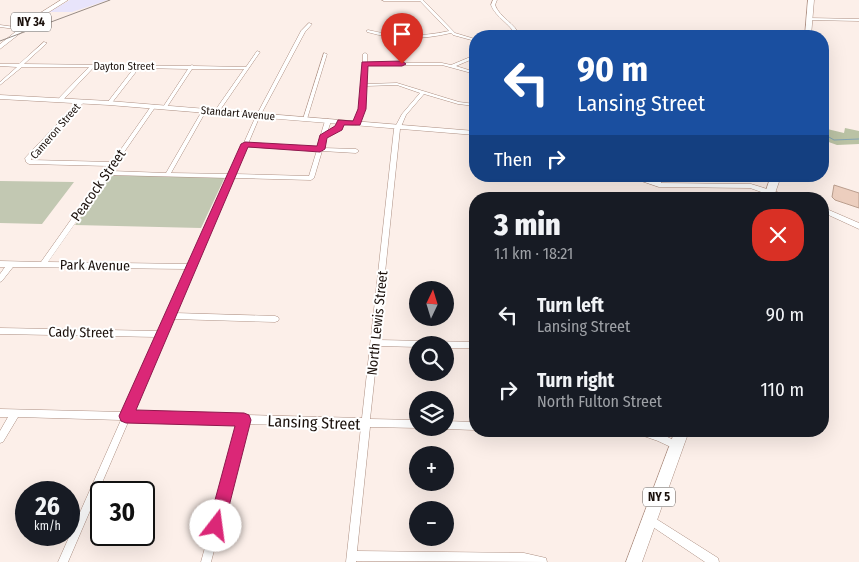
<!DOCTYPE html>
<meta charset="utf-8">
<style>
:root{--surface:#171b24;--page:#242831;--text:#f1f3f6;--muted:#9ea1a6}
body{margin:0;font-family:"Fira Sans Condensed",sans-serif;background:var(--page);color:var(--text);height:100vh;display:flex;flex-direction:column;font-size:19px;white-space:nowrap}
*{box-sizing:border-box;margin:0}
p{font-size:16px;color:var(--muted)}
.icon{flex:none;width:28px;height:28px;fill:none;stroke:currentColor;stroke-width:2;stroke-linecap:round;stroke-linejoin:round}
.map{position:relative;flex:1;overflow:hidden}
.drawer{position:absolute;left:469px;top:192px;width:360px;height:245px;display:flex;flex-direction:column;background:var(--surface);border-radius:20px;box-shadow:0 5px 20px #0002}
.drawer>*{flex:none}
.top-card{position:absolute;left:469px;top:30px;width:360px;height:152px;border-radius:20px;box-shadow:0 5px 20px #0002;background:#1a4fa0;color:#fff;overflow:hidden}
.needle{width:32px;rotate:4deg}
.controls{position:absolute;left:409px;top:281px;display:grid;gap:10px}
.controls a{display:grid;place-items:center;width:45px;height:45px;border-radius:50%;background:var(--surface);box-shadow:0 5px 20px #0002;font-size:25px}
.speed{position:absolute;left:15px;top:481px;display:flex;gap:10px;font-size:25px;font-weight:700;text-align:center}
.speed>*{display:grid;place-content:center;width:65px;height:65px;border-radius:50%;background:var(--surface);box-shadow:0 5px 20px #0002;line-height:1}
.speed small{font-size:12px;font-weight:400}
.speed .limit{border:2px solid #111;border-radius:8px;background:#fff;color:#111}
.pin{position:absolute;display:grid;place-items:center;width:42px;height:42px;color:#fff;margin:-51px -21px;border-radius:50% 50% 50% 0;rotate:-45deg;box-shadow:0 0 5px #0007}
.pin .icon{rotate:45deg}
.me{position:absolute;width:55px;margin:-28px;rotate:15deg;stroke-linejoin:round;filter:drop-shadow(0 0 4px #0008)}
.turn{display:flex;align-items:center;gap:18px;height:105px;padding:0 25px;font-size:22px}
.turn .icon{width:65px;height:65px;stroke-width:2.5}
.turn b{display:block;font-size:35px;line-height:42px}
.then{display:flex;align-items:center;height:48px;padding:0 25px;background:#0003;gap:10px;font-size:19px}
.round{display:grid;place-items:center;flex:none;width:52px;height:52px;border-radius:20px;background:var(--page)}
.head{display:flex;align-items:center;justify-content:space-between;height:85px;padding:0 25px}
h1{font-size:30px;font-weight:800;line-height:38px}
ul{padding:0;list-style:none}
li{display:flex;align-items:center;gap:15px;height:75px;padding:0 25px}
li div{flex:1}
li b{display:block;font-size:19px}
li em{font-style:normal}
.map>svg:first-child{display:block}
</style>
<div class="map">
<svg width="859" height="562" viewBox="0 0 859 562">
<rect width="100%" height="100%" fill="#fcefe9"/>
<path fill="#e8e4fb" d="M70,0h38l-36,12h-23z"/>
<path fill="#c2c8b2" d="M111,175l114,2 -24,51 -126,-3z
M0,181l74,1 -32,42 -42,-1z"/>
<path fill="#bac2a4" d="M823,128l21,5 1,-5 14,3v13l-22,1 -14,-5z"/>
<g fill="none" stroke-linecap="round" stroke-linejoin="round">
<path stroke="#83a4b3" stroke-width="1" d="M822,133l12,7 25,-1"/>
</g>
<path fill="#eccebe" stroke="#ba9e8e" d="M834,185l25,8v15l-24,-8 -3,-3z"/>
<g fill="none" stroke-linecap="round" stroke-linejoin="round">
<g stroke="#ad8f82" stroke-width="1">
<path id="minor" d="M382,0h41l32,33 20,6v2l-22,-6 -2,-2c-29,7 -56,7 -84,-1l-1,-1 2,-1c28,7 53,7 81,1l-29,-30h-36z
M493,0h4l-2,5c5,13 20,18 25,31h-4c-6,-13 -20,-18 -25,-31z
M809,18l50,1v2l-49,-1h-1z
M309,23l3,1 -7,8 -46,86 -11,26 69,3 8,-26 3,-2 3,2 -4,12 10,-6 2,-6 5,1 -3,7 -16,9 -2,10 33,1 3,2 -3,2 -34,-2 -8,27 -3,2 -77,-2 -59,135 100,3 3,1 1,2 -1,2 -3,1 -102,-3 -40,93 229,6 32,-289 8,-15 18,-21 -23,-8 -31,1 -1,14 -5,24 -5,1 -1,-1 7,-24 2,-46 2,-1 2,1v9h75l9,2 24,-10v3l-19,8 19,6v2l-33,-9h-75l-1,19 31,-1 62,19 16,2v2l-17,-2 -34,-10 -18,21 -6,14 -22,211 97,2v6h-30v-3h-27v2l-40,-1 -8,73 48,1v8h2h-2l-48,-1 -13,124 167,2 22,5 1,4 -191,-1v1h-10l15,-135 -114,-3 -36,138h-10l38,-139 -110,-3 -61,142h-10l63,-142 -103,-3 -15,25 -3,1v-12l8,-14h-8v-8l124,3 33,-75 -157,-3v-6l160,3 6,-13 -1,-2 3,-3 19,-44 -174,-2 -11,14 -2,1v-8l5,-7h-5v-6l41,1 68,-96 -80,-2 -3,-2 -1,-4 55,-58h4v2l-53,56v2l81,2 40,-57h2l2,1 -45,65 55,2 36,-62 2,-1 2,1 -35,62 59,1 25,-56 46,-87zM247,147l70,3 -8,26 -74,-2zM109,175l119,3 -38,86 -142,-2z
M44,42l3,1 -23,21 166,2 2,-1 2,1 52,1 11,-16 3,1 -42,61h-2l-2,-1 30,-43h-52l-25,38 -2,1 -2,-1 25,-38 -49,-1 -28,36h-2l-2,-1 27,-35 -40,-1 -31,33h-4v-2l30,-31h-67l-22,18v-3l17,-15 -17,-1v-2h19z
M324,53l3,1 -20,65 -4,1v-1z
M653,176h6l3,9 -1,1h-4z
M445,421l30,1v8l-30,-1 -3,-1h3z
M637,431h18l25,12 1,3 -1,3 -3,1 -19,-9 -20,-7z
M650,515l68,43 1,4h-14l-58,-39 -2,-3 2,-3z"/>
</g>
<g stroke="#ad8f82" stroke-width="1">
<path id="tertiary" d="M0,25l23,3 2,1 -2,1 -23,-3z
M0,95l109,6 366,30v4l-366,-30 -109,-6z
M627,176h12l20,7 92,1 42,13 1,2h-13l-31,-11 -91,-1z
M822,207l37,16v6l-37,-17z"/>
</g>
<g stroke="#ad8f82" stroke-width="1">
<path id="primary" d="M61,0h7l-27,17 -41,32v-5l37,-29z"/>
</g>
<g stroke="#ad8f82" stroke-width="1">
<path id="trunk" d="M808,0h6l-3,36h-6z
M771,176h10l-8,23h-10z
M675,431h14l-47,131h-16z"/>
</g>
<use href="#minor" fill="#fff" fill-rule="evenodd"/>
<use href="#tertiary" fill="#fff" fill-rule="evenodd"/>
<use href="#primary" fill="#fff" fill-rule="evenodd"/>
<use href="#trunk" fill="#fff" fill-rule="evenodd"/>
<path stroke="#978b85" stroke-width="1" d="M0,41l110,-41"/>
</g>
<path fill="#db2777" stroke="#8e194d" d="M362,62l40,-1 4,3 -4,2h-34l-2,43 -6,16h-16l-2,5 -15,8 -2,11 -5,3 -72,-5 -112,263 108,3 5,2 2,5 -27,106 -2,6 -6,2 -5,-2 -3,-6 27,-100 -109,-3 -5,-2 -2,-5 122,-272 4,-2 72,4 3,-11 15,-9 3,-6 15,1 5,-12z"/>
<g text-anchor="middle" stroke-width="4" stroke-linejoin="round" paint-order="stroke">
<g font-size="11" fill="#1b110c" stroke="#fff">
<text x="124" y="70">Dayton Street</text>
<text transform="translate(238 113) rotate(5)" y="4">Standart Avenue</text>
<text transform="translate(55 131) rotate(-49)" y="4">Cameron Street</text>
</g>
<g fill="#fff" stroke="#5f5855" stroke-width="1">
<rect x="11" y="12.5" width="40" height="19" rx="4"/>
<rect x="643" y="487.5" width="32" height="19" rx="4"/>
</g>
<g font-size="12" font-weight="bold" fill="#1b110c">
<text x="31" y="26">NY 34</text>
<text x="659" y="501">NY 5</text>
</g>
<g font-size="14" fill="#1b110c" stroke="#fff">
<text transform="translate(98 185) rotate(-55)" y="5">Peacock Street</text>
<text transform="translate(95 265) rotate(1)" y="5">Park Avenue</text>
<text transform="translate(377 323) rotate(-84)" y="5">North Lewis Street</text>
<text transform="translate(81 332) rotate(1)" y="5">Cady Street</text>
</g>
<g font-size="16" fill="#1b110c" stroke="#fff">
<text transform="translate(314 422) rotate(2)" y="6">Lansing Street</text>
</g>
</g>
</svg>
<div class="controls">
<a><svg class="needle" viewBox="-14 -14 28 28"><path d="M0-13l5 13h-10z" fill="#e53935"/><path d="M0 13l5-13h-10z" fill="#9ea1a6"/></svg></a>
<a><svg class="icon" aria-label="search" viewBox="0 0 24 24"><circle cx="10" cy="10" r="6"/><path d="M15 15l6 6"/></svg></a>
<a><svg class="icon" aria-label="layers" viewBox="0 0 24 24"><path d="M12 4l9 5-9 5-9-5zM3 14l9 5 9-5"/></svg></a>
<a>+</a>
<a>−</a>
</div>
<div class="speed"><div>26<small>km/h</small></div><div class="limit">30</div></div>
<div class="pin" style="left:402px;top:64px;background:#d93025"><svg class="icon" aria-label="arrive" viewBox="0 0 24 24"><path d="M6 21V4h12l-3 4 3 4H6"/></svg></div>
<svg class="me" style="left:216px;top:526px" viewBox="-20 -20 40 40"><circle r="19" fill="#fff"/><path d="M0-13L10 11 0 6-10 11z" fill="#db2777"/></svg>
<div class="top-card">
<div class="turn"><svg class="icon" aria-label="left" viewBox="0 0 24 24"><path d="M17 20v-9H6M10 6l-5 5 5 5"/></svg><div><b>90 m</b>Lansing Street</div></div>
<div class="then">Then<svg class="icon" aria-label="right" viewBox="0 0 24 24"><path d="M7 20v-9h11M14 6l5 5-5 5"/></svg></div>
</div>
<section class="drawer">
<div class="head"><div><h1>3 min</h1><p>1.1 km · 18:21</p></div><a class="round" style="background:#d93025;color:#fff"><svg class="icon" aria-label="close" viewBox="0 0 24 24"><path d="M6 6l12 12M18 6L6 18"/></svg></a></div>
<ul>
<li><svg class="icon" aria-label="left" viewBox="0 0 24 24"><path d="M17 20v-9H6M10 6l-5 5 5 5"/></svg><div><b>Turn left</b><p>Lansing Street</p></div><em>90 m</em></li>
<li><svg class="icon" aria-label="right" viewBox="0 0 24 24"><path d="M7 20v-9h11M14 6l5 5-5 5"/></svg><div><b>Turn right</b><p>North Fulton Street</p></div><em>110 m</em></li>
</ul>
</section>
</div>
